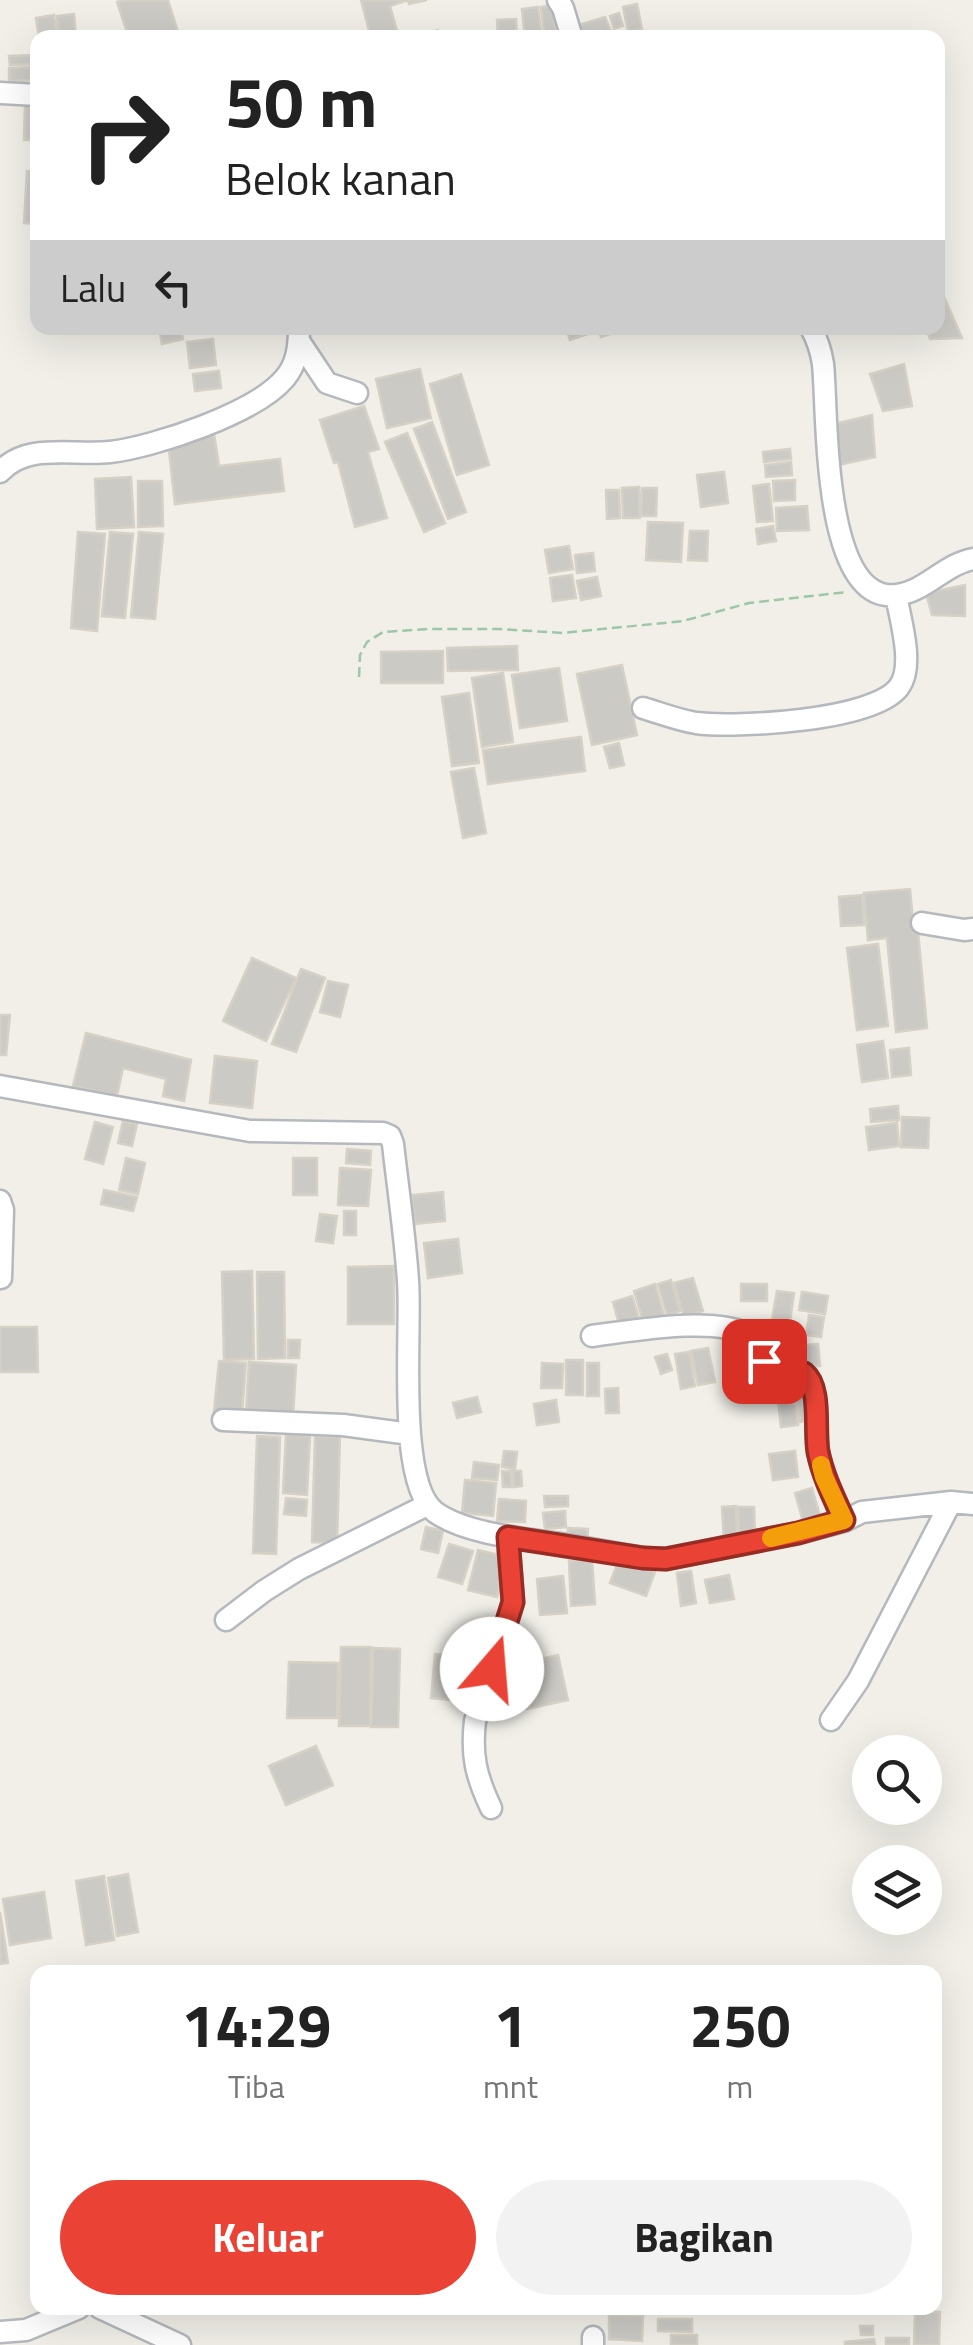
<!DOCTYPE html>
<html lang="id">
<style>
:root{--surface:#fff;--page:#f2f2f2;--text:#222;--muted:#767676;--accent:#ea4335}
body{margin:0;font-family:"Titillium Web",sans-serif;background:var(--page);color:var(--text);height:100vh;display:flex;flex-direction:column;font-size:38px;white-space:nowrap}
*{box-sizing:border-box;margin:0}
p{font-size:32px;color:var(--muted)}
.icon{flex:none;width:55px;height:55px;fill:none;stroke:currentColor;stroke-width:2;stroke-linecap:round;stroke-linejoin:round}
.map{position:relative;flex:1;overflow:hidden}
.side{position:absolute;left:30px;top:1965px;width:912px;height:350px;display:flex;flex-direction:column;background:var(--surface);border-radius:20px;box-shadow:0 10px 40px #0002}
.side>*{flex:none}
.top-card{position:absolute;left:30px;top:30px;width:915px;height:305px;border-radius:20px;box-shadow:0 10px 40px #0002;background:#fff;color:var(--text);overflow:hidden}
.controls{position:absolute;left:852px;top:1735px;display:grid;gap:20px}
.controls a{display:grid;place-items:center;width:90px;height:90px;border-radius:50%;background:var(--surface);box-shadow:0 10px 40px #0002;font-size:50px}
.pin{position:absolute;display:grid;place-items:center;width:85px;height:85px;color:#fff;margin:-42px;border-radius:20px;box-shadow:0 5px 15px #0006}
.me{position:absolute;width:110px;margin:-55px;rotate:18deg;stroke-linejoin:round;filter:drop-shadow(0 0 8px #0008)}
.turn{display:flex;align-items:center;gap:35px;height:210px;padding:0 30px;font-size:45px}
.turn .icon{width:130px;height:130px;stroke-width:2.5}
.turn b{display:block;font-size:70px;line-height:85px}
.then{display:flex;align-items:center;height:95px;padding:0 30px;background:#0003;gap:20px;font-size:38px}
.eta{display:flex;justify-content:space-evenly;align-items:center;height:170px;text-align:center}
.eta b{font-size:60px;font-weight:700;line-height:70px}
.primary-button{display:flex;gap:20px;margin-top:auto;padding:20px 30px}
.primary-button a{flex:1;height:115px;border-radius:60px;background:var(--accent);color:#fff;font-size:40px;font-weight:700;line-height:115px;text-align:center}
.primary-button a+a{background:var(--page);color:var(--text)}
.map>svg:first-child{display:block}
</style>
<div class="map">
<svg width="973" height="2345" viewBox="0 0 973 2345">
<rect width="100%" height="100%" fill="#f1efe8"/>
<path fill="#cccac5" stroke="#d6d1c6" stroke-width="2.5" d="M123,0h45l12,38h-51l-12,-36z
M361,0h66l-18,4 -1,-4 -18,6 9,32h-28z
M637,4l5,25 -14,3 -5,-25z
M552,5l5,33h-12l-4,-31z
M538,7l4,31h-17l-3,-29z
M619,13l4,13 -9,3 -4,-13z
M74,14l2,24h-17l-2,-22z
M54,15l3,23h-18l-3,-20z
M605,17l6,14 -19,7h-8l-5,-13z
M516,19l1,19h-19l-1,-18z
M438,30l2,8h-30z
M35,55v9l-25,1 -1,-9z
M34,67l1,13 -26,1v-13z
M25,103h13v37h-14z
M27,171l11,1v52l-14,-1z
M938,283l24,55 -32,1 -4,-11h12z
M159,328h22l2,11 -21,5z
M566,328h27l1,4 -24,8z
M598,328h27l1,1 -25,8z
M213,339l3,26 -26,3 -3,-26z
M904,364l8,42 -29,5 -13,-37z
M420,369l11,49 -44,10 -11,-49z
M219,371l2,17 -26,3 -2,-17z
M461,374l28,91 -32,10 -27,-91z
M364,406l15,43 -11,3 19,66 -32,9 -17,-65 -4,1 -14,-43z
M872,415l3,42 -41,9 -4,-41z
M432,422l34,90 -18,7 -34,-90z
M407,433l38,90 -21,9 -39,-90z
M214,434l5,32 61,-7 4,32 -109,13 -7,-62z
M790,449l1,10 -27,3 -1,-10z
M791,462l1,13 -26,2 -1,-12z
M724,472l4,31 -27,4 -4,-32z
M131,477l3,50 -37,2 -2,-50z
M795,480v20l-21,1 -1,-20z
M138,481h24l1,45 -25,1z
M769,484l4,37 -16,1 -4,-36z
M639,487l1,31h-17l-1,-30z
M642,488h15l-1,28h-15z
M606,490h13l1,28 -13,1z
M807,506l2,24 -32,1 -1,-23z
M648,522l35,1 -2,39 -35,-2z
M773,526l3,15 -18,3 -2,-15z
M690,531h18l-1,30 -19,-1z
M78,532l27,2 -8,97 -26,-3z
M110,532l23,2 -8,84 -23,-2z
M139,532l24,2 -8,85 -24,-2z
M569,546l4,23 -24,4 -4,-23z
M593,553l2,18 -18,2 -2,-18z
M572,575l4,23 -23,3 -3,-23z
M597,577l4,19 -20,4 -4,-19z
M965,585v31l-33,-1 -6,-22z
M517,646l1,24 -70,1 -1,-23z
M443,651v32h-62v-31z
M622,665l15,70 -45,10 -15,-71z
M559,668l8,53 -47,7 -8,-53z
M503,673l10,69 -31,5 -10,-69z
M469,693l10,70 -27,3 -10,-69z
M581,737l4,34 -97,13 -5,-34z
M619,743l5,22 -14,3 -6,-21z
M474,768l12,65 -23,5 -12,-66z
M910,889l4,43h4l9,96 -31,4 -9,-94 -19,2 -4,-47z
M862,895l2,30 -23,1 -2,-29z
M878,944l10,82 -31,4 -10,-82z
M252,958l44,20 -30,63 -43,-20z
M301,969l24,9 -29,74 -24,-8z
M328,981l20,4 -8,32 -20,-5z
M0,1015h10l-4,40h-6z
M86,1033l105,27 -7,41 -21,-5 3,-17 -43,-11 -6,28 -44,-10z
M883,1041l5,37 -26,4 -5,-37z
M909,1048l2,27 -19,2 -2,-27z
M215,1056l42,5 -5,47 -42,-5z
M898,1106l1,14 -28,2 -1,-13z
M902,1117l27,1 -1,30 -27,-1z
M123,1121l14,3 -5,22 -14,-3z
M95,1122l18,5 -10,37 -18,-5z
M897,1123l2,23 -30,4 -3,-23z
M347,1149l24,2 -1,14 -24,-2z
M126,1158l19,5 -7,31 -19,-4z
M293,1158h24v37h-24z
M340,1168l31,2 -3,36 -30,-1z
M104,1190l33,7 -4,14 -32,-7z
M443,1192l2,29 -30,3 -3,-29z
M344,1211h12v24h-12z
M320,1214l17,2 -4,27 -17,-2z
M458,1239l4,34 -34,5 -4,-35z
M394,1266v58h-46v-57z
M252,1271l2,88 -30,1 -2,-88z
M257,1272h27l1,86 -27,1z
M693,1278l10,33 -19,6 -10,-34z
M671,1280l9,31 -13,4 -9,-31z
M655,1284l10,35 -21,6 -10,-34z
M741,1284h26v17h-26z
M777,1291l17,2 -4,29 -18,-2z
M802,1292l26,4 -3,18 -26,-4z
M632,1296l8,26 -20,6 -7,-26z
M809,1315l15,2 -3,20 -15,-2z
M0,1327h37l1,45h-38z
M288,1340h12l-1,18h-11z
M818,1344l2,22 -25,3 -3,-23z
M708,1348l7,34 -17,3 -7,-34z
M689,1352l6,34 -14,3 -6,-35z
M667,1354l5,16 -11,4 -6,-17z
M566,1360h17v35h-17z
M219,1361l27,2 -4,50 -28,-2z
M249,1362l47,3 -3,52 -47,-4z
M542,1363l21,1 -1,24h-21z
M587,1363h12v33h-12z
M811,1386l4,35 -15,1 -4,-34z
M618,1388l1,25h-13l-1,-24z
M793,1389l5,36 -17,2 -4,-36z
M477,1397l4,15 -24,6 -4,-15z
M556,1400l3,22 -22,3 -3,-21z
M286,1434l24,2 -3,59 -24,-2z
M257,1436l23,1 -4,117 -23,-1z
M315,1436l25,1 -3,106 -25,-1z
M504,1451l13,1 -2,17 -13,-2z
M795,1451l3,26 -25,3 -4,-26z
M474,1462l25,3 -2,15 -25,-2z
M502,1471h9l1,16h-9z
M513,1471h8l1,15 -8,1z
M465,1480l31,3 -3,33 -31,-3z
M812,1488l10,35 -17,5 -10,-35z
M544,1496h24v10l-23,1z
M286,1498l21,2 -1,16 -22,-2z
M499,1499l27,2 -1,21 -28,-1z
M736,1506l1,34 -13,1 -2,-34z
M738,1507h16l1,26 -16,1z
M565,1511l1,16 -21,2 -2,-16z
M426,1527l17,4 -5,22 -17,-4z
M568,1528l20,1 -1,14 -20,-2z
M449,1544l24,7 -11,33 -24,-7z
M478,1550l29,7 -10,40 -29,-7z
M592,1559l3,45 -24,2 -2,-45z
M619,1559l36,13 -9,24 -36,-13z
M691,1571l5,32 -15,3 -4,-33z
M729,1575l5,24 -24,4 -5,-23z
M563,1576l4,37 -27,2 -3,-36z
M341,1647h30l-1,79h-31z
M373,1648l27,1 -2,78h-27z
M435,1654l46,5 -4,43 -46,-4z
M558,1655l10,45 -41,9 -9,-45z
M289,1662l49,1 -1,55h-50z
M316,1746l17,39 -47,20 -17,-39z
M128,1874l10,58 -21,4 -9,-58z
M104,1876l10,64 -28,5 -10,-64z
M44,1892l7,46 -41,7 -7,-46z
M0,1912l8,51 -8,1z
M613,2308h29v5l-29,-2z
M915,2311l25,1 -1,33h-25z
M609,2315l34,1 -1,25 -33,-2z
M658,2319h34v13l-34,-1z
M860,2326h13v9h-12z
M671,2335h26v10h-26z
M886,2338h23v7h-23z
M874,2339l1,6h-30v-3z"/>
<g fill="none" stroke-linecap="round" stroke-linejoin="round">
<g stroke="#b5b8bc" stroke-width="25">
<path id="street" d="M558,0l5,8 9,30
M0,93l38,2
M811,328c6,11 10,23 12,36 5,47 -2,241 74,231 29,-4 48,-31 76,-36
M299,341l28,42 30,10
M0,472c27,-30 73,-16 110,-20 44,-5 146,-39 175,-74 12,-14 14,-32 14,-50
M643,708c17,5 35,12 53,15 40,5 178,-2 203,-36 16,-21 1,-68 -3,-92
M922,923l42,7 9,-1
M0,1086l250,45 133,2 7,3 3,8c5,45 12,91 15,137 4,48 -12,202 27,231 32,23 93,27 132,33 26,4 51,9 76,13l22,1 134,-26 45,-12 18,-9 89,-10 22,2
M0,1201l3,9 -2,68
M592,1336c40,-5 124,-21 159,0l13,25 11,11 29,1c18,15 10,56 14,78 5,25 16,47 26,70
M223,1420l120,5 67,9
M226,1620l38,-29 35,-22 128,-64
M831,1720l27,-39 93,-179
M491,1808c-15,-32 -20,-52 -16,-87l38,-119 -5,-65
M100,2308l80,37
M0,2332l26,-2 53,-22
M593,2345v-8"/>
</g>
<path stroke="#9cc7a9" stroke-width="2.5" stroke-dasharray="10 5" stroke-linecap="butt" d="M359,677l1,-22 7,-13 16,-10 45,-3h71l64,4 120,-12 66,-18 98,-11"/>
<use href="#street" stroke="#fff" stroke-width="20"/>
</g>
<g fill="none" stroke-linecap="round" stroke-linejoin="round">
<g stroke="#982c22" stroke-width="25">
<path id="route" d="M492,1669l21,-67 -5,-65 135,21 23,1 132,-26 46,-13c-10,-22 -21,-44 -26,-68 -4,-23 4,-64 -14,-79l-29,-1 -11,-11"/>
</g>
<use href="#route" stroke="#ea4335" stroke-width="18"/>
<path stroke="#f59e0b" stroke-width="18" d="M771,1538l73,-18 -20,-43 -3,-12"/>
</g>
</svg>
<div class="controls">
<a><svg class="icon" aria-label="search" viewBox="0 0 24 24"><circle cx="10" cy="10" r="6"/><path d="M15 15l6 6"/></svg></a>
<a><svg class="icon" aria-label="layers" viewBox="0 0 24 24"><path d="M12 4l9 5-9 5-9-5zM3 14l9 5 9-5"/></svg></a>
</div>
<div class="pin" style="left:764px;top:1361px;background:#d93025"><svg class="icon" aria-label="arrive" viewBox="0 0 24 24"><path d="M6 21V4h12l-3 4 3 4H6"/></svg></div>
<svg class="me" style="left:492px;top:1669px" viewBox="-20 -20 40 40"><circle r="19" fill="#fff"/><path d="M0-13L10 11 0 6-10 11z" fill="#ea4335"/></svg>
<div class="top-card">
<div class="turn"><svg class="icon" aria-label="right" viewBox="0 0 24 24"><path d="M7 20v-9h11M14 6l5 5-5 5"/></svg><div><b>50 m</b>Belok kanan</div></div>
<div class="then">Lalu<svg class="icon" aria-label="left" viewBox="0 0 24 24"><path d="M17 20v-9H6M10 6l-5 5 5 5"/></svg></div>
</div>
<section class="side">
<div class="eta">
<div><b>14:29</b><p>Tiba</p></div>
<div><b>1</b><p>mnt</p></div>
<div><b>250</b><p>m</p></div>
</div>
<div class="primary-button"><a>Keluar</a><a>Bagikan</a></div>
</section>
</div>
